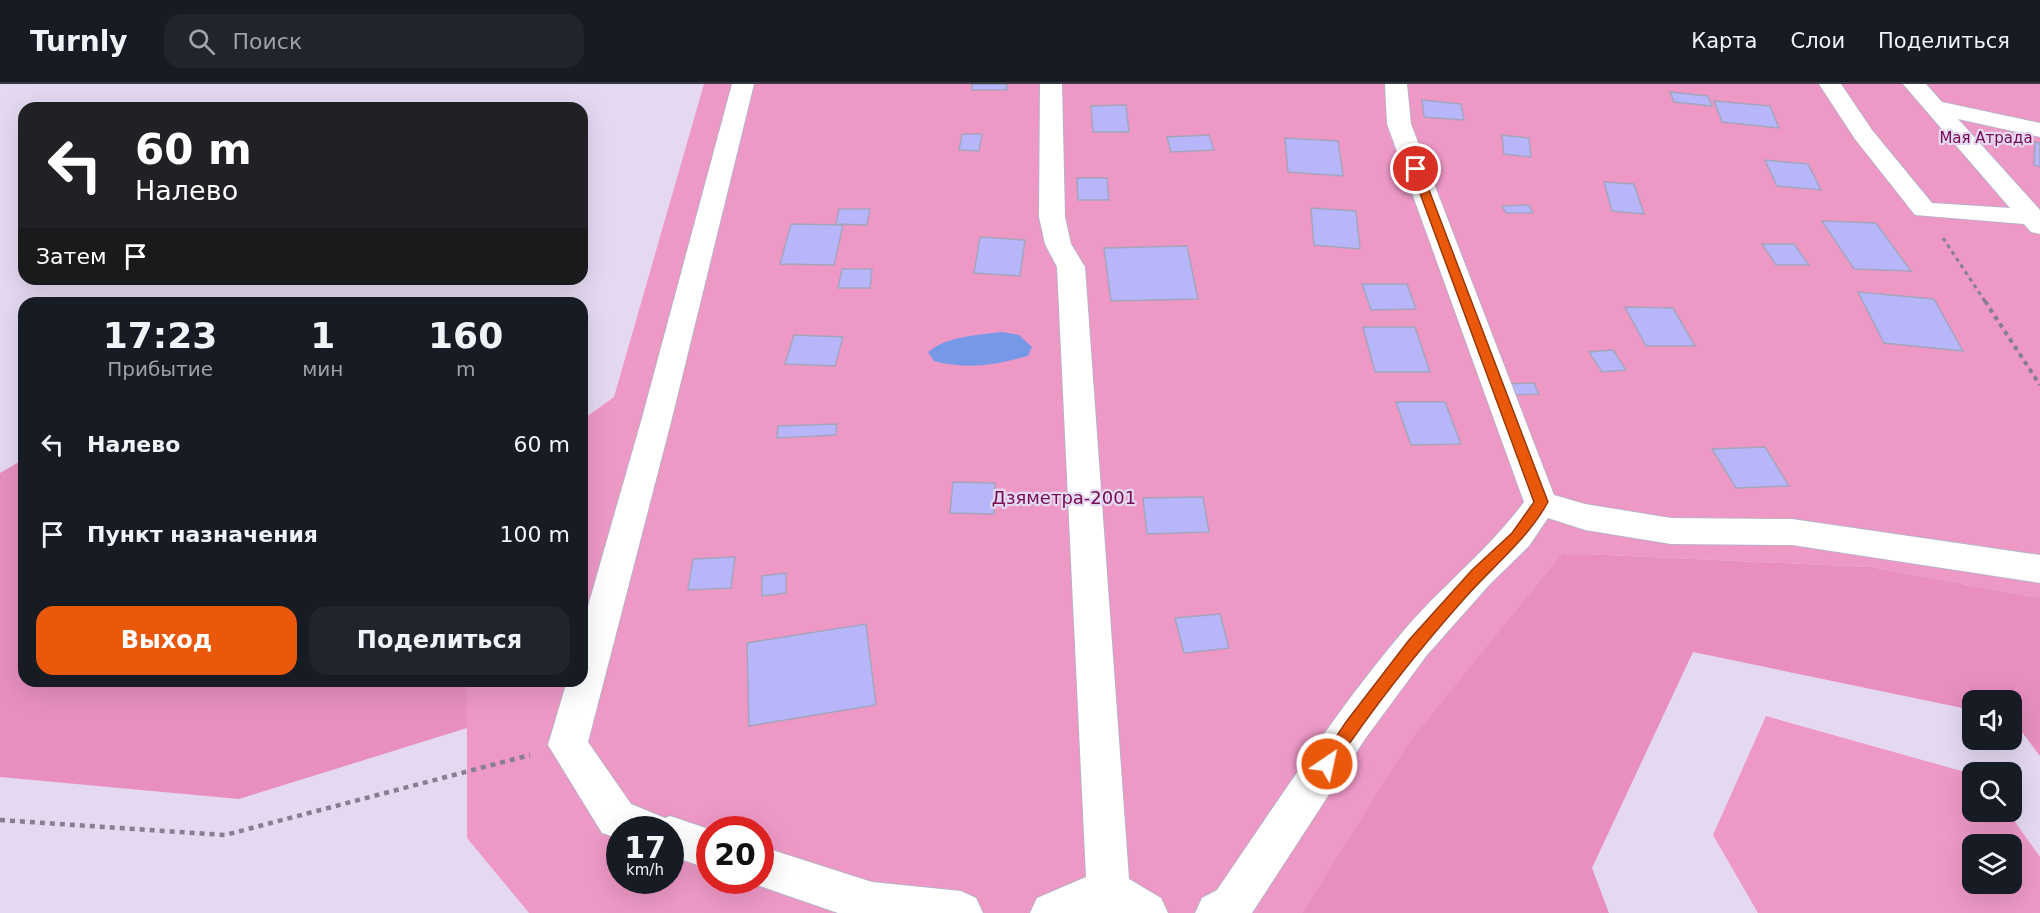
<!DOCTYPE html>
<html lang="ru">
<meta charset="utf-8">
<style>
:root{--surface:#171b24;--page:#20242c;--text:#f1f3f6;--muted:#9ea1a6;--line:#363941;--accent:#ea580c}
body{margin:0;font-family:"DejaVu Sans",sans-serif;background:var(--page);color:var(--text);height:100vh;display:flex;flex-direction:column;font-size:22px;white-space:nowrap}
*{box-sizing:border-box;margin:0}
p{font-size:20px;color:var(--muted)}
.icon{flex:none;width:33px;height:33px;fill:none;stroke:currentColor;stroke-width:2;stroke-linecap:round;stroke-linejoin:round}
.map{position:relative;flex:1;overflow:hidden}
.panel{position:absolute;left:18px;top:213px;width:570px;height:390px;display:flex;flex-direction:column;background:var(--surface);border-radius:18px;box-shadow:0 6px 24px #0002}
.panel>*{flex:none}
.guide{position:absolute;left:18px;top:18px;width:570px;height:183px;border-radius:18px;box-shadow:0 6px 24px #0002;background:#202124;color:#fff;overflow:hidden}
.tools{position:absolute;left:1962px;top:606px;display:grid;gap:12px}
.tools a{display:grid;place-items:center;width:60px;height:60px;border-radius:12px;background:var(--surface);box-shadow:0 6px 24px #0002;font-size:30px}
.speed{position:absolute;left:606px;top:732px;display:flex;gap:12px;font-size:30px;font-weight:700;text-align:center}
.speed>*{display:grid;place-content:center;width:78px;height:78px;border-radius:50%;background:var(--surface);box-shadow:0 6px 24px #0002;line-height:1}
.speed small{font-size:15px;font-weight:400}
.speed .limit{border:9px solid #d22;background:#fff;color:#111}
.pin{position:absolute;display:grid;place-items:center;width:51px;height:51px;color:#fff;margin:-26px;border:3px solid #fff;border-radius:50%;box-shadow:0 2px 6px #0007}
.me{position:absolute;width:66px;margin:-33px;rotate:34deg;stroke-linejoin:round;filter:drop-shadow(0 0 4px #0008)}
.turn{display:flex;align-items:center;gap:21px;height:126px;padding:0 18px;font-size:27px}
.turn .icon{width:78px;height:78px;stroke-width:2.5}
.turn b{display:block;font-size:42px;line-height:51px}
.then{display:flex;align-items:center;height:57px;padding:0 18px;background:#0003;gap:12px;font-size:22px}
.eta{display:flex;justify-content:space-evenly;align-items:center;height:102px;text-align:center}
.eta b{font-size:36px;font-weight:800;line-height:42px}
.primary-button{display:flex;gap:12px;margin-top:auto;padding:12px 18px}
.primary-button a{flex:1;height:69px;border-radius:18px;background:var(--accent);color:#fff;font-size:24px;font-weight:800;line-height:69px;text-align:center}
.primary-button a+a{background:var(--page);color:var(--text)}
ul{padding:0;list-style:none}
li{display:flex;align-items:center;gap:18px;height:90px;padding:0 18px}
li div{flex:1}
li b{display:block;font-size:22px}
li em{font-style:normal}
header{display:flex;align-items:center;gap:36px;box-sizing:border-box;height:84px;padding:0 30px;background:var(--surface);border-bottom:2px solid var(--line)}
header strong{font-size:28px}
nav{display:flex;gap:33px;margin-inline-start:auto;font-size:21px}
.search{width:420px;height:54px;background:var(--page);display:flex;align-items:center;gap:15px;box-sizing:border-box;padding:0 21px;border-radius:18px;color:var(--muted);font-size:22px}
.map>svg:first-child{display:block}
</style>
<header>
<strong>Turnly</strong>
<div class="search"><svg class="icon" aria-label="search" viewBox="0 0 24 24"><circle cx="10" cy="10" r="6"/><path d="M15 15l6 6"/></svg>Поиск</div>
<nav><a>Карта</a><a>Слои</a><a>Поделиться</a></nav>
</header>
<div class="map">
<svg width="2040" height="829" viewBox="0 0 2040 829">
<rect width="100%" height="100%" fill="#e4d9f1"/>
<path fill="#ee98c6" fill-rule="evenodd" d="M704,0h1336v514l-169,-31 -309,-14 -153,191 -107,169h-773l-62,-75v-157h115v-261l32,-23zM620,746h50v50h-50zM710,746h50v50h-50z
M1766,632l206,58v38h36l32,45v56h-282l-45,-78zM1972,760h40v40h-40z"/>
<path fill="#e88fbf" d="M24,375v222h443v47l-228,71 -239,-22v-304z
M1562,469l309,14 169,31v158l-28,-37v-19h-40v10l-279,-58 -101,216 17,45h-307l106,-169z"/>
<path fill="#7598e7" d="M1002,248l17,3 13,12 -4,9c-34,9 -59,14 -94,5l-6,-9c19,-16 50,-17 74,-20z"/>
<path fill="#b8b6fb" stroke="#a5a5bd" stroke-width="1.5" d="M972,0h35v6h-35z
M1670,8l38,4 4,10 -38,-4z
M1422,16l39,4 3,16 -40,-3z
M1714,17l56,5 9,22 -57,-6z
M1126,21l3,27h-36l-2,-26z
M962,50h20l-3,17 -20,-1z
M1209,51l5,15 -43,2 -4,-15z
M1502,51l27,3 2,19 -27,-3z
M1285,54l53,3 5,35 -55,-4z
M2035,58l5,1v24l-6,-2z
M1765,76l43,4 13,26 -44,-4z
M1077,94h30l2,22h-31z
M1604,98l30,2 10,30 -32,-3z
M1529,121l4,8h-27l-4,-7z
M1311,124l45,3 4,38 -46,-4z
M839,125h31l-3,16 -31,-1z
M1822,137l54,2 35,48 -57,-2z
M791,140l52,1 -9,40 -54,-1z
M980,153l45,3 -5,36 -46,-3z
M1762,160h32l15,21h-33z
M1187,162l11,53 -87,2 -7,-53z
M842,185h30l-2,19h-32z
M1362,200h45l9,25 -45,1z
M1858,208l76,7 29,52 -79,-8z
M1625,223l48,1 22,38h-49z
M1363,243h52l15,45h-55z
M794,251l49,2 -8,29 -50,-2z
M1613,266l13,20 -24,2 -13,-20z
M1534,299l5,11 -31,1 -5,-11z
M1396,318h49l16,42 -50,1z
M837,340l-1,11 -59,3 1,-12z
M1765,363l24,39 -53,2 -24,-39z
M953,398l42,1 -1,31 -44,-1z
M1203,413l6,35 -62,2 -4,-36z
M735,473l-4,31 -43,2 5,-31z
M786,489v20l-24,3v-20z
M1220,530l9,34 -45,5 -9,-35z
M866,540l10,81 -127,21 -2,-83z"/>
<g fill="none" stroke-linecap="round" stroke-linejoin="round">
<g stroke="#bab0c7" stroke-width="2">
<path id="minor" d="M732,0h22l-82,334 -84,324 43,62 34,14 5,-2 42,14h-2v39l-40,-13v-26h-50v9l-18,-6 -54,-88 19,-64h15v-54l60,-209z
M1040,0h22l3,133 6,27 14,23 44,612 32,19 7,15h-138l7,-15 49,-21 -29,-610 -12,-23 -6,-27z
M1385,0h22l4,40 143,371 31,9 86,14 121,1 248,36v28l-248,-38 -121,-1 -86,-14 -37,-12 -19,28 -39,38 -63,71 -62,84 -113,174h-57l7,-15 15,-8c59,-86 116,-175 183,-255 39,-47 88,-84 124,-133l-137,-378z
M1819,0h22l31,46 60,73 78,5 -107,-124h23l16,18 98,21v14l-82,-18 82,91v24l-9,-2 -7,-8 -109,-9 -60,-76z
M760,762l112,36 89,9 15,7 7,15h-145l-93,-32 15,-1z"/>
</g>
<path stroke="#867f8f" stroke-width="3" stroke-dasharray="4 4" stroke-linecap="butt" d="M1943,154l43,65"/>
<path stroke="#867f8f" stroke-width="4" stroke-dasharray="4.5 4.5" stroke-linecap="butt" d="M1985,217l55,84"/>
<path stroke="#867f8f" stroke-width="4.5" stroke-dasharray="5 5" stroke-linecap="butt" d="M0,736l225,15 305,-80"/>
<use href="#minor" fill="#fff" fill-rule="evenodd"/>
</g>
<path fill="#ea580c" stroke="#983908" stroke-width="1.5" d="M1416,82l5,3 127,333c-21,38 -56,65 -84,97 -48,54 -92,110 -132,170l-5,2 -6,-2 -3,-5 28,-42 63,-82 63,-70 40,-37 22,-31 -123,-333z"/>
<g text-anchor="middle" stroke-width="4.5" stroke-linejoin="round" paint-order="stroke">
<g font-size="15" fill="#770c53" stroke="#e4d9f1">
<text x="1986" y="59">Мая Атрада</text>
</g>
<g font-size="18" fill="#770c53" stroke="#e4d9f1">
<text x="1064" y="420">Дзяметра-2001</text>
</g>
</g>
</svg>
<div class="tools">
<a><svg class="icon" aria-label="sound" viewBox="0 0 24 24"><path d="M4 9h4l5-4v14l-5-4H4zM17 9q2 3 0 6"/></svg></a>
<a><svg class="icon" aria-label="search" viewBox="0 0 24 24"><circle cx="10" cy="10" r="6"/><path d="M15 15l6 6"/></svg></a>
<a><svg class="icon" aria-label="layers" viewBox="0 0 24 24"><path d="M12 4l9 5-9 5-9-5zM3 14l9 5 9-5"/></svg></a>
</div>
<div class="speed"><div>17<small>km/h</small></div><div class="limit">20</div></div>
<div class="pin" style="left:1416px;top:85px;background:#d93025"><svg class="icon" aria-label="arrive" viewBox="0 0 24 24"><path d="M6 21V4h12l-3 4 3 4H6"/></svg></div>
<svg class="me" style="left:1327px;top:680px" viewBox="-20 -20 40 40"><circle r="17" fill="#ea580c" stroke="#fff" stroke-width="3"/><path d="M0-11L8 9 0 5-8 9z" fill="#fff"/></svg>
<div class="guide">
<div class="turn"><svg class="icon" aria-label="left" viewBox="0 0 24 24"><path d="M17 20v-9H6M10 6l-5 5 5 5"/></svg><div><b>60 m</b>Налево</div></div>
<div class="then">Затем<svg class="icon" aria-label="arrive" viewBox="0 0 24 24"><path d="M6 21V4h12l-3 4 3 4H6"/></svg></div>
</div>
<section class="panel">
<div class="eta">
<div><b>17:23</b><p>Прибытие</p></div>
<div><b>1</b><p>мин</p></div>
<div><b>160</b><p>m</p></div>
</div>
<ul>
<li><svg class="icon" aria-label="left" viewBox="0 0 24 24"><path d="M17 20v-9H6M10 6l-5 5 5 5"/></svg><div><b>Налево</b></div><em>60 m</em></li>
<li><svg class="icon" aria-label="arrive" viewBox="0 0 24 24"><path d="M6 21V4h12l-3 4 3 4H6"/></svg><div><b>Пункт назначения</b></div><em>100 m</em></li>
</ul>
<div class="primary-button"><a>Выход</a><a>Поделиться</a></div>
</section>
</div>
